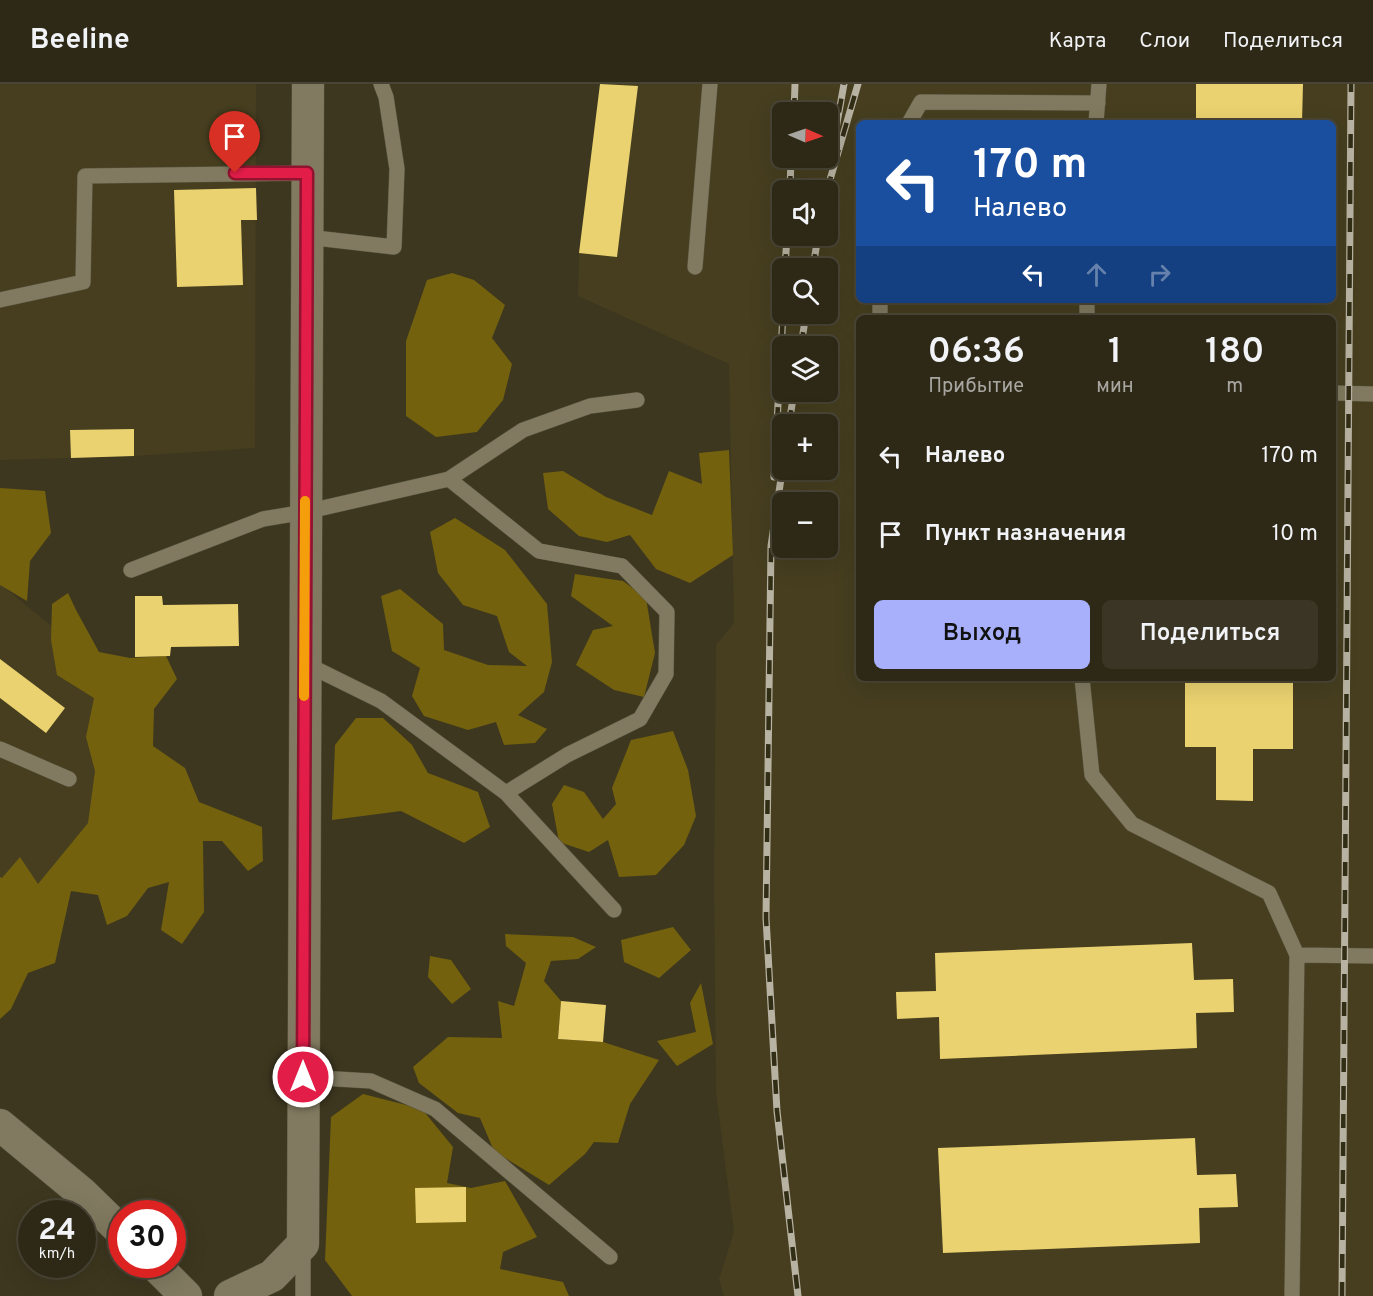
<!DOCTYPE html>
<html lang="ru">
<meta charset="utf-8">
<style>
:root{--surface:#2e2917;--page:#3a3524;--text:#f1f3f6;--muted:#a7a6a1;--line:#494536;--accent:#a8b0fc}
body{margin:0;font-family:Overpass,sans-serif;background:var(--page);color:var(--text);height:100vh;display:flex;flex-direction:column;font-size:22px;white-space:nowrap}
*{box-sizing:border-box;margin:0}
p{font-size:20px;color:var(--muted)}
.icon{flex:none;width:33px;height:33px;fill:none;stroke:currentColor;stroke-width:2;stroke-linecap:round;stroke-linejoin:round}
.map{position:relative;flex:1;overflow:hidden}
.panel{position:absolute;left:856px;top:231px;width:480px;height:366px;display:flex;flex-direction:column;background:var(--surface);border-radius:9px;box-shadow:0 6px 24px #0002,0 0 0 2px var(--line)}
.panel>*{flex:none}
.guide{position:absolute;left:856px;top:36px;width:480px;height:183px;border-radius:9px;box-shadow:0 6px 24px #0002,0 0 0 2px var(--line);background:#1a4fa0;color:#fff;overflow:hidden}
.needle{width:39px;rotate:92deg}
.controls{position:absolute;left:772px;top:18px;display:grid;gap:12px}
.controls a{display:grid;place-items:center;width:66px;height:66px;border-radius:9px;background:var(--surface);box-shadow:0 6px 24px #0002,0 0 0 2px var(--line);font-size:30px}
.speed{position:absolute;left:18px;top:1116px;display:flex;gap:12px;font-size:30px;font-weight:700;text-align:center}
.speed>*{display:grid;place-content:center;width:78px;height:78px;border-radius:50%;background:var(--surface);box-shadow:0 6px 24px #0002,0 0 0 2px var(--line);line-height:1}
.speed small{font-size:15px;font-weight:400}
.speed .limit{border:9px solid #d22;background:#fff;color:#111}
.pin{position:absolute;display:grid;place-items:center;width:51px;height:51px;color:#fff;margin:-62px -26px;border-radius:50% 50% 50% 0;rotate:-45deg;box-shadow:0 0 6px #0007}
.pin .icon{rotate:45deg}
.me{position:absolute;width:66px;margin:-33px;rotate:0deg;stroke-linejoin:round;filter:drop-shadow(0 0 4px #0008)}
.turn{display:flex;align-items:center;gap:21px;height:126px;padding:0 18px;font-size:27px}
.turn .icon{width:78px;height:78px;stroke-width:2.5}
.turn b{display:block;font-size:42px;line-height:51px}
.lanes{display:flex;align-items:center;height:57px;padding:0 18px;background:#0003;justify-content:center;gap:30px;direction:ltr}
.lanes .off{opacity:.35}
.eta{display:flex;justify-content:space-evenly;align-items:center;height:102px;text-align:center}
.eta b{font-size:36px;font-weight:600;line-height:42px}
.action{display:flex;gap:12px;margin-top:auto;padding:12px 18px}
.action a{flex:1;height:69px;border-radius:9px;background:var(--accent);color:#111;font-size:24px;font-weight:600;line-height:69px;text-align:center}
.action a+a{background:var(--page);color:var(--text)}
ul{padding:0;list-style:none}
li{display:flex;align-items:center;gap:18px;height:78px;padding:0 18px}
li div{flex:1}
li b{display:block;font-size:22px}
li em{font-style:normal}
header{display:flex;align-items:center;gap:36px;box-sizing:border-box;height:84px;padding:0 30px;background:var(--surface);border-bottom:2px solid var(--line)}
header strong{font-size:28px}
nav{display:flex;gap:33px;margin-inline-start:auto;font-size:21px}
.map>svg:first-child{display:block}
</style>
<header>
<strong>Beeline</strong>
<nav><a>Карта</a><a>Слои</a><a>Поделиться</a></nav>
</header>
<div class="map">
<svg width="1373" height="1212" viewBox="0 0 1373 1212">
<rect width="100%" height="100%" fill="#3d371f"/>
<path fill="#463e1f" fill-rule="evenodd" d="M0,0h256l-1,364 -121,8 -134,4z
M600,0h773v1212h-649l-5,-17 15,-47 -18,-140 -2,-212 2,-235 18,-22 -5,-259 -151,-68 1,-43zM783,28h45v46h-45zM860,39h474v177h-474zM783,106h45v46h-45zM783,184h45v46h-45zM860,234h474v360h-474zM783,262h45v46h-45zM783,340h45v46h-45zM783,418h45v46h-45z
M0,500l144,117 -98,216 -46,-19z"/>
<path fill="#73610e" d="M452,189l22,7 31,25 -13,33 20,26 -9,36 -26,32 -41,5 -30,-21v-75l21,-61z
M729,366l4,105 -43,28 -34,-14 -26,-34 -23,7 -28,-6 -31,-27 -5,-36 20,-2 43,26 46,18 17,-44 33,13 -3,-31z
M0,404l45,3 6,42 -21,28 -3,40 -27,-16z
M455,434l50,32 42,54 5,58 -8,30 -26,23 29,14 -12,14 -31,2 -8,-23 -28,8 -44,-14 -12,-20 8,-28 -28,-17 -11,-55 19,-7 43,35 1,26 44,15 39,1 -18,-14 -12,-36 -34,-11 -25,-32 -8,-41z
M575,490l48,7 23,17 9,55 -11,44 -30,-7 -38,-25 17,-35 20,-4 -42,-30z
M68,509l8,17 23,42 31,6 36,-2 11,23 -23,30 -1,37 32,22 14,34 63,25 1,34 -15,10 -26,-30h-19l1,71 -22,32 -21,-14 8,-48 -21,6 -21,28 -20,9 -9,-30 -27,-4 -16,72 -27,10 -17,36 -11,10v-142l2,1 18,-21 18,27 50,-61 7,-52 -9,-34 8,-39 -37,-23 -6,-35 1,-36z
M356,634h27l29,27 16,28 50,19 12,35 -26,16 -63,-32 -69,9 3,-75z
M673,647l15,39 8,46 -12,29 -28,30 -37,2 -11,-37 -19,12 -30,-10 -7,-38 12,-19 20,7 19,27 13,-15 -4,-16 19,-48z
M673,843l18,23 -32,28 -35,-16 -3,-22z
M505,850l68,3 23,10 -18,12 -27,2 -7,20 17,20 -3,38 45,3 56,18 -29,44 -12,39 -24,-1 -9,12 -36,31 -55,-34 -14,-33 -22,-5 -39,-30 -6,-16 35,-30 54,1 -4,-37 16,5 12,-43 -20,-17z
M430,872l21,4 20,29 -19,15 -24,-27z
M701,899l12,61 -36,22 -20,-25 39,-9 -6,-29z
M363,1010l59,15 31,38 -6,36 24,5 34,-7 32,56 -34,15 -3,17 63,13 6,14h-217l-27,-36 6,-143z"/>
<path fill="#ead270" d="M600,0l38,2 -21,171 -38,-4z
M1196,0h107l-1,39h-106z
M256,104l1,32h-16l2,65 -66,2 -3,-97z
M134,345v27l-63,2 -1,-28z
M135,512h27l1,9 75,-1 1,42 -68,1 -1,9 -35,1z
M0,575l65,49 -19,25 -46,-35z
M1185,594h108v71h-40v52l-37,-1v-53h-31z
M1192,859l2,37 39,-1 1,33 -38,1 1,35 -257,11 -1,-42 -42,2 -1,-27 40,-1 -1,-38z
M561,917l45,4 -3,37 -45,-3z
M1195,1054l2,37 39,-1 2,33 -39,1 1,35 -257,10 -5,-105z
M466,1103v35l-50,1 -1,-35z"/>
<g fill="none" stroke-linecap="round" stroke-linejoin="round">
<g stroke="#58533e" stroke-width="16">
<path id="lane" d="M909,39l12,-21 177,1
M1096,39l3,-39
M307,153l87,10 3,-78 -11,-72 -5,-13
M695,183l15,-183
M0,216l83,-18 2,-106 222,-3
M880,234v-18
M1087,234v-18
M1334,309l39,1
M449,395l74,-49 67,-24 47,-6
M131,486l132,-51 42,-7 144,-33 90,72 83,15 45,46 -1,62 -26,45 -73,36 -61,38
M304,579l77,38 125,92 108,117
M1082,594l10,97 40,49 137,69 28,62 -5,341
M0,665l69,30
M1297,871l76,1
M303,993l68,4 64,28 175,148
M303,1164v48"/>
</g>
<g stroke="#58533e" stroke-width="33">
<path id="street" d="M0,1041l82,68 40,39
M154,1180l32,32
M230,1212l42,-20 31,-32 5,-1160"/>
</g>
<use href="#lane" stroke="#817a60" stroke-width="15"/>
<use href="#street" stroke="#817a60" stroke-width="32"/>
<g stroke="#b7b2a1" stroke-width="7">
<path id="rail" d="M794,28l1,-28
M834,56l10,-56
M790,106l1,-32
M827,106l31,-106
M785,184l2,-32
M813,184l5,-32
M801,262l5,-32
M789,340l5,-32
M783,381l-12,81 -5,372 11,193 21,185
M774,393l9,-163
M1342,1212l9,-1212"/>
</g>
<use href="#rail" stroke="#322d15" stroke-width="4.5" stroke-dasharray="14" stroke-linecap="butt"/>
</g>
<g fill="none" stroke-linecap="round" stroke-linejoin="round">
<g stroke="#92132f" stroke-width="15">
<path id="route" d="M235,89h72l-4,904"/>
</g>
<use href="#route" stroke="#e11d48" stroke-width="10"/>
<path stroke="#f59e0b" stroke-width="10" d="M304,612l1,-195"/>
</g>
</svg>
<div class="controls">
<a><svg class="needle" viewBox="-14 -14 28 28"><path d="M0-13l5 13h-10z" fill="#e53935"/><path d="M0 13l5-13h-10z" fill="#a7a6a1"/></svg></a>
<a><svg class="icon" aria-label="sound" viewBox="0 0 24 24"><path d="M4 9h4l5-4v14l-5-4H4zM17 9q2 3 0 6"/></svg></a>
<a><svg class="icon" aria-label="search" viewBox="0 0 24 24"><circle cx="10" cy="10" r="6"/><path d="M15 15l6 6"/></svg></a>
<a><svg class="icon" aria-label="layers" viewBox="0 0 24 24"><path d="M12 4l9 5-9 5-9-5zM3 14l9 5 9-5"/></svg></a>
<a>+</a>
<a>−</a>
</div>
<div class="speed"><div>24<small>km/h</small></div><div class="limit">30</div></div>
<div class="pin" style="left:235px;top:89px;background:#d93025"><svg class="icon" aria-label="arrive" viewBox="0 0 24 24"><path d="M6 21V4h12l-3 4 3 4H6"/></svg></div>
<svg class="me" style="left:303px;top:993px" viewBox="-20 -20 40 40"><circle r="17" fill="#e11d48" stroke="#fff" stroke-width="3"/><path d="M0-11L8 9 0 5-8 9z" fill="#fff"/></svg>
<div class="guide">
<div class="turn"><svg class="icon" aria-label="left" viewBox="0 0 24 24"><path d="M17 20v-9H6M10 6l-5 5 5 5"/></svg><div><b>170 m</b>Налево</div></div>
<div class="lanes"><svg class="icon" aria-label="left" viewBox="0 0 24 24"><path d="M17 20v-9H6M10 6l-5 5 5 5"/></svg><svg class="icon off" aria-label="ahead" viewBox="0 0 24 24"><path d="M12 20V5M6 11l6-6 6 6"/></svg><svg class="icon off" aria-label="right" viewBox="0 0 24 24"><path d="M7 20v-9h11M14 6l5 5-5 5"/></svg></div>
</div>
<section class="panel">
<div class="eta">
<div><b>06:36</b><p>Прибытие</p></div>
<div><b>1</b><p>мин</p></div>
<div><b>180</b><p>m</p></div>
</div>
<ul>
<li><svg class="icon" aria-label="left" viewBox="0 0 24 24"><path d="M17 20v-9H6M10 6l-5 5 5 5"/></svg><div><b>Налево</b></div><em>170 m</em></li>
<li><svg class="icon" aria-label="arrive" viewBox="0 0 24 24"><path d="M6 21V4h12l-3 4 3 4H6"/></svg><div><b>Пункт назначения</b></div><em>10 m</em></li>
</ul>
<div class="action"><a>Выход</a><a>Поделиться</a></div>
</section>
</div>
